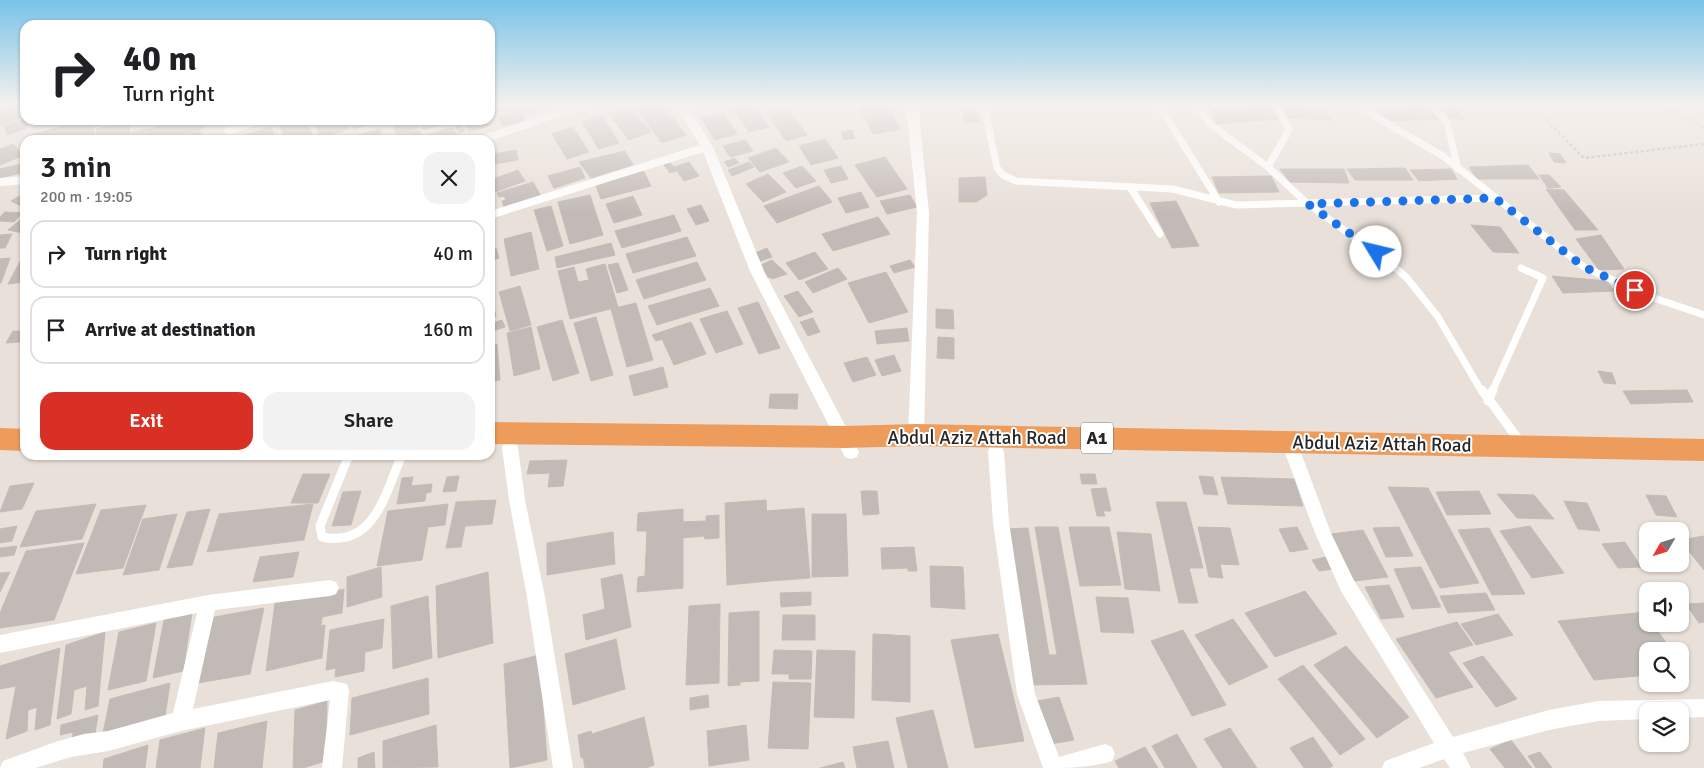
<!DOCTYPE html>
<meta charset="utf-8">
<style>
:root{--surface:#fff;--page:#f2f2f2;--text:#202124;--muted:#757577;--line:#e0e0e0;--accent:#d93025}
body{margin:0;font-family:Signika,sans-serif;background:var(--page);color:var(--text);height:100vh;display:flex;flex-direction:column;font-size:19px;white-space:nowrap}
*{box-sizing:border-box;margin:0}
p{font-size:16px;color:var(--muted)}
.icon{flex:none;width:28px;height:28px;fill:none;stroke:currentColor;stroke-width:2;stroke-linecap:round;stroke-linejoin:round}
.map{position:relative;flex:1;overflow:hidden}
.details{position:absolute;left:20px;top:135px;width:475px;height:325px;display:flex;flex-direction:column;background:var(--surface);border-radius:15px;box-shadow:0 1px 4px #0004}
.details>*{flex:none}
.hud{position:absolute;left:20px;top:20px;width:475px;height:105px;border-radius:15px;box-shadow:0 1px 4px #0004;background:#fff;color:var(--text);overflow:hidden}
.needle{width:32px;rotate:231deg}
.buttons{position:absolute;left:1639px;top:522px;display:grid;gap:10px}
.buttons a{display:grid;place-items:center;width:50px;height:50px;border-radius:10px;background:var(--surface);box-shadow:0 1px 4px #0004;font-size:25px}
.pin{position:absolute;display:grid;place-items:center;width:42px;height:42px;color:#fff;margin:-21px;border:2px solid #fff;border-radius:50%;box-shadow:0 1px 5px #0007}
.me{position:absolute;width:55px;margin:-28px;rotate:306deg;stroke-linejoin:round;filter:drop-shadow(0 0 4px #0008)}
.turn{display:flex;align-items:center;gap:18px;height:105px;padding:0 20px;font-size:22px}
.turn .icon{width:65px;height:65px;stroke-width:2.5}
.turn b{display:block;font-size:35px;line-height:42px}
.round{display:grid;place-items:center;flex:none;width:52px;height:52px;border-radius:15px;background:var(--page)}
.head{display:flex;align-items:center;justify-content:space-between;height:85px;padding:0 20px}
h1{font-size:30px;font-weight:600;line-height:38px}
.cta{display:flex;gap:10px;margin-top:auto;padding:10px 20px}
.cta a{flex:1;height:58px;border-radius:15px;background:var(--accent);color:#fff;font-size:20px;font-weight:600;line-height:58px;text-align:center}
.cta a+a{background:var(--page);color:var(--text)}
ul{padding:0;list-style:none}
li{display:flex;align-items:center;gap:15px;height:68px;margin:0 10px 8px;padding:0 10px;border:2px solid var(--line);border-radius:15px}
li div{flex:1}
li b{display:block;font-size:19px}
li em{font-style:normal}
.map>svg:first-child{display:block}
</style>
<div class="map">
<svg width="1704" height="768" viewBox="0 0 1704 768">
<rect width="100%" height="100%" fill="#e9e0d9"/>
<path fill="#c2bab6" stroke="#c4bcb4" d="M490,105h24l2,2 -23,8z
M523,105h26v1l-22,6z
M647,105h16l23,30 -24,8 -26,-34z
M742,105h13l14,22 -20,5 -16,-24z
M888,105l13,24 -28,5 -15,-28z
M1281,105l42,3 10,12 -45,-2z
M1437,105h17l10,14h-17z
M15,106l4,13 -19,6v-14z
M786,106l21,29 -21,6 -20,-29z
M1271,106l7,13 -62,5 -5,-16z
M1430,106l11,13 -54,2 -10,-13z
M630,107l21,25 -22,8 -20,-26z
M962,110h14l4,12 -15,1z
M520,111l5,9 -22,6 -5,-9z
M723,112l14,22 -22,6 -14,-22z
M602,115l17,28 -20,6 -17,-27z
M25,119l3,9 -21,7 -3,-9z
M83,120h8l4,16 -12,4h-51l-1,-5z
M93,120h25l-24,7z
M181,120h21l3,8 -41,12h-16l-3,-10z
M292,120h13l10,20h-29l-7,-16z
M313,120h31l5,9 -28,9z
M349,120h31v1l-26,8z
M409,120h5l4,8 -21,7 -4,-10z
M418,120h40l7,11 -6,2 -7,-12 -28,9z
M462,120h24l3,6 -20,6z
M128,121l2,14 -9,3v2h-24l-1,-11z
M271,127l5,13h-29l-2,-5z
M452,127l8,13h-31l-2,-5z
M573,127l16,25 -22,7 -15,-25z
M144,129l1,11h-12l-2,-7z
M380,129l2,11h-23l-1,-5z
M419,130l5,10h-30l-1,-3z
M852,130l3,8 -11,2 -3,-8z
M200,131l3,9h-33z
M825,139l13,19 -27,7 -12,-19z
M745,140l8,11 -23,6 -7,-11z
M14,144l8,12 -22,9v-16z
M776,148l13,14 -29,10 -12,-14z
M516,150l2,10 -23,4 -2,-10z
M625,151l8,14 -42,13 -12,-16z
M1549,153l11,1 6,9 -12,-1z
M885,157l22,32 -30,8 -22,-32z
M735,158l4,5 -11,4 -4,-5z
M689,162l10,14 -15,5 -7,-10 -7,2 -6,-8 6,-2 4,4z
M749,162l5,5 -22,9 -4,-6z
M25,163v9l-25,6v-9z
M1528,165l11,14h-62l-8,-12z
M802,166l14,15 -20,7 -13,-15z
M841,166l7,13 -17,4 -7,-13z
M580,167l5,11 -31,10 -6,-12z
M1405,168l8,12h-58l-8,-11z
M1280,169h64l5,14 -59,-1z
M1451,169l6,10 -38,2 -9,-11z
M518,170l7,11 -30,11 -5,-12z
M643,170l8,16 -50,13 -6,-16z
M768,174l18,18 -23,10 -17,-18z
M1539,175h10l12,12 -13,1z
M1271,176l8,16 -60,1 -7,-16z
M985,177l2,18 -11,7h-17v-24z
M533,182l8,14 -37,11 -2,-6 4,-1 -2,-4 -5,1 -2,-4z
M819,186l13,16 -55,21 -13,-17z
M1546,189l18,1 34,40h-23z
M861,192l8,15 -23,6 -8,-15z
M25,193v15l-14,-7z
M590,195l13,40 -33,9 -12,-42z
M910,195l7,12 -30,7 -7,-13z
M633,196l9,19 -28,8 -8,-19z
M1176,201l23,45 -27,2 -22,-45z
M701,205l8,16 -13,4 -9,-16z
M551,206l12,40 -16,5 -13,-41z
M5,212l17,1 -8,9 -14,-1v-4z
M674,215l7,16 -59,17 -7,-17z
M25,216v15l-2,2 -15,-3z
M878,217l12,17 -57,17 -11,-17z
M1471,225l29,2 19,26 -26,-1z
M531,232l8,37 -28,7 -7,-37z
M12,234l-7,14h-5v-13z
M1601,235l23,34 -25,1 -23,-31z
M687,237l9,19 -63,17 -7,-19z
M611,243l4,12 -58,13 -2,-11z
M496,248l3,10 -9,3v-11z
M767,248l5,9 -12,4 -5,-8z
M25,252v30l-17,2z
M815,252l13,17 -29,11 -13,-17z
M10,258l-9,25h-1v-24z
M772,260l15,14 -15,5 -2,-2 -3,1 -7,-7 4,-2 -3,-4z
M910,260l5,7 -21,6 -4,-7z
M697,262l9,18 -62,19 -8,-19z
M618,263l10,27 -11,3 -9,-28z
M605,264l13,43 -48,12 -12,-48 16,-4 4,15 11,-2 -3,-11z
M838,268l9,11 -34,14 -8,-11z
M886,272l22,40 -39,11 -21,-40z
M1552,276l55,5 7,10 -51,2z
M520,286l11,39 -21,6 -11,-39z
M710,288l9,18 -62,19 -9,-19z
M490,291l6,25 -6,1z
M798,291l15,21 -14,5 -15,-21z
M758,302l22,46 -21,6 -21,-46z
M636,303l17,57 -26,7 -16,-58z
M936,309l17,1 1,19 -18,-1z
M727,311l16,33 -27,9 -16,-34z
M596,317l17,58 -22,6 -17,-58z
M813,318l7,14 -12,4 -8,-14z
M502,320l3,7 -15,5v-8z
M562,320l17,53 -26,8 -16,-54z
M691,322l15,32 -32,11 -12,-26 -6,2 -4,-6z
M531,327l9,42 -26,7 -7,-43z
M907,328l2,13 -32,3 -2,-13z
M13,331h12v3l-5,8 -14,1z
M938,337l16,1v21l-17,-1z
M497,344l3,36 -10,2v-36z
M894,355l7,16 -19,5 -7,-16z
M867,357l9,18 -23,7 -9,-19z
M663,367l5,20 -34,9 -5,-20z
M1598,371l14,2 4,11 -12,-1z
M1687,390l6,12 -62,2 -8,-13z
M770,394h28l-1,15 -28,-1z
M567,460l-4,26 -15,1 2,-14 -23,1 3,-13z
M303,474h27l-12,29h-27z
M1080,474h15l2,10h-15z
M459,476l-3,15 -13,1 4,-15z
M1199,476l14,1 5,18 -14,-1z
M413,477l-2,9 21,-2 -1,8 -5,1 -1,8 -28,3 5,-26z
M1221,477l73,2 9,27 -75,-2z
M34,483l-12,26 -22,3 10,-26z
M1388,487l40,1 51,95 -39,5z
M1106,488l5,23h-8l2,5h-8l-6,-27z
M361,491l-10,34 -19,1 11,-34z
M861,491h16l2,23 -16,1z
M1479,491l12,23 -44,1 -11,-23z
M1497,494l37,1 20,24 -37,-1z
M1646,495l20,1 11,21 -21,-2z
M496,500l-4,24 -27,2 -4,21 -15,1 10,-46z
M766,500l4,81 -43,4 -2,-82z
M1564,501l23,2 13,28 -22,-2z
M1156,502h30l17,66h-14l9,35h-19z
M96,504l-14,35 -62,8 16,-36z
M313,504l-9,36 -97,12 12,-38z
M448,504l-3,21 -17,2 -6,33 -45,6 11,-55z
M146,505l-23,63 -47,6 25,-64z
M804,508l6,70 -40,3 -4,-70z
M210,509l-18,56 -25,3 20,-56z
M683,509v79l-46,4 1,-15 7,-1 2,-45h-10l1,-18z
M177,514l-18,56 -36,5 20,-56z
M812,514h34l2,62 -36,1z
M719,515v23l-14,1 -1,-3 -23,2v-16l25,-1v-5z
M17,526l-5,15 -12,2v-14z
M1530,526l34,47 -32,5 -32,-47z
M1035,527h23l29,157 -58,1 -23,-156 22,-1 21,127h8z
M1069,527h40l12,58 -41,1z
M1198,527l32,1 9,37 -19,-1 3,14 -14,-1z
M1297,527l11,22 -18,3 -11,-23z
M1399,527l14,29 -27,1 -13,-29z
M1489,528l36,66 -33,1 -34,-65z
M1363,530l25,47 -33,4 -24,-47z
M613,532l2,32 -68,11v-32z
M1117,532l34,2 9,57 -35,-2z
M1704,536v34l-24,-30z
M1625,542l16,25 -23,1 -16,-24z
M84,543l-30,77 -54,8v-15l26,-62z
M17,546l-3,9 -14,2v-9z
M914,547l3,24h-9v-3l-26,1 -1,-21z
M299,552l-6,25 -40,5 7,-25z
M1326,557l7,12 -14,2 -7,-11z
M930,566l33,1 2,42 -34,-2z
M381,567l1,30 -35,10v-30z
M1421,567l20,40 -29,2 -18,-40z
M10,572l-10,20v-19z
M488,572l5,71 -55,15 -2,-72z
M622,574l9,53 -45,13 -3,-25 22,-6 -4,-30z
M1389,585l15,32 -23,2 -16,-32z
M344,589l-2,24 -20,4 -1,9 4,-1 -3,33 -56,13 9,-68z
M1305,591l32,43 -62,23 -30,-44z
M811,592v13l-30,2 -1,-14z
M1486,593l9,17 -47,3 -8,-17z
M428,596l4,62 -39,11 -2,-63z
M1096,597l32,1 6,35 -33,-1z
M1704,603v19l-5,1 -13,-19z
M720,604l-1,79 -33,2 3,-79z
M264,608l-14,66 -52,9 16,-66z
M759,611v70l-19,1v3l-12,1 1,-73z
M1646,612l2,12h5l19,27h-24v24l-54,5 -36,-59z
M192,613l-9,58 -30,7 11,-58z
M1498,614l15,21 -37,10 -15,-21z
M783,615h32v25h-33z
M384,619l-2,29 -17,4 -1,19 -29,6 1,-9 -10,2 4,-40z
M1233,619l35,48 -39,18 -34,-50z
M1457,622l16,23 -25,7 25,35 -37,11 -40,-59z
M156,623l-10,58 -38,9 11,-58z
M1183,630l43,75 -34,11 -41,-75z
M105,632l-7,74 -13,4 2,-24 -13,4 -3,24 -14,5 9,-74z
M873,634l37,2v66l-38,-2z
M998,634l26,107 -49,7 -24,-108z
M616,639l9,50 -52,16 -8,-51z
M1346,646l63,71 -32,21 -63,-73z
M60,648l-10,77 -15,5 2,-23 -9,3 -1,21 -21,8 10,-53 -16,3v-23z
M774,650l38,1 -1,28h-22v-5h-17z
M817,650l38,1 -1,67 -40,-1z
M539,655l8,105 -37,8 -6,-104z
M1483,656l34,43 -21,8 -33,-44z
M1303,665l62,74 -25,16 -62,-76z
M428,678l1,36 -79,21 2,-37z
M773,682l38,1 -3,66 -40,-1z
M170,683l-5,33 -62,17 7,-34z
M708,695l1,12 -19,3v-12z
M1059,697l15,43 -23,4 -14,-43z
M327,701l-1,60 -23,7h-10l2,-58z
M933,710l15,58h-40l-12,-50z
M98,715l-3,19 -23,7 1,-9 -13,3 1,-10z
M644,717l10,48 -8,3h-61l-5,-30z
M267,721l-5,47h-48l4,-35z
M436,725l2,42 -55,1v-27z
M746,725l3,35 -40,6 -2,-35z
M205,728l-5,40h-44l4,-28z
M1230,728l27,40h-34l-19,-29z
M591,731l4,23 -14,4 -3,-23z
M1177,734l20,34h-32l-13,-22z
M1313,737l20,29 -5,2h-24l-14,-20z
M1511,740l21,28h-27l-15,-19z
M888,741l6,27h-37l-4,-21z
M148,745l-3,23h-42l1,-9z
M649,745l4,15 -18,7 -4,-15z
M1145,747l13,21h-39l-4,-7z
M374,752l1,16h-17v-10z
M1540,752l12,16h-16l-8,-12z
M843,762l2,6h-25z"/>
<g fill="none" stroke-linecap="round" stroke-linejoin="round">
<path stroke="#bebebe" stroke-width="2.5" stroke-dasharray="3 2.5" stroke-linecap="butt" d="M1531,105l53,53 120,-14
M1646,105l29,6 29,17"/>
<path stroke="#fff" stroke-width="7" d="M984,105l13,63 6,7 13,6 157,8 63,16 259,-7
M1159,105l60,97
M1196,105l14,19 58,43 40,37 83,60 16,14 31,39 44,75
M1362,105l14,12 67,39 141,111 64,29 56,19
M1432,105l15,17 11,47
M1268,167l21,-37 -13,-25
M1130,187l30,47
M1492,392l51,-114 -22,-10"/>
<path stroke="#fff" stroke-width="9" d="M1482,390l39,53
M1488,401l5,-11
M349,455l-29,71 2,11c53,11 63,-44 80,-82"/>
<path fill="#fff" fill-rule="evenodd" d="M573,105h18l-2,2 -99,34 -15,-1 2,-3z
M675,105h12l26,42 51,124 95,181 -2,5 -6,2 -6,-2 -95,-186 -47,-119 -213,67v-8l210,-66z
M906,105h12l11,108 -5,222 -2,4 -6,2 -6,-2 -2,-4 9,-222z
M250,120h18l-2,2 -37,13 -6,-4 2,-3z
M25,176v8l-25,2v-8z
M510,442l6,1 2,5 7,52 20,97 28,171h-20l-26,-171 -18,-97 -7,-52 2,-5z
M1292,443l6,2 2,5 31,83 22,46 100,158 96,-27 49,-9 106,-2v18l-24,1v-7h-32v8l-50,2 -49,9 -86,23 8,15h-21l-6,-9 -25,9h-37l3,-7 49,-18 -93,-152 -26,-58 -31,-83 2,-5z
M996,445l6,2 2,5 5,70 26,172 24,63 46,-13 7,3 3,7 -3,7c-22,7 -45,7 -69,7l-26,-74 -24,-172 -5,-70 2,-5z
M330,580l6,2 3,6 -3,6 -6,2 -115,14 -22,99 140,-28 14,3 2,7 -7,77h-20l8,-68 -149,31 -73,20 -37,6 -36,11h-35l3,-7 55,-20 26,-7 24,-3 65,-18 24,-100 -197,40v-18l208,-40z"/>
<path fill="#ee9c5c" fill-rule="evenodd" d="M490,422l355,4 71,-2 788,15v22l-788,-15 -71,2 -355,-4z
M0,428l25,1v22l-25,-1z"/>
</g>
<linearGradient id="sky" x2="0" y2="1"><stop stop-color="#78c3e8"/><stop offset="0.49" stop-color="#f5f1ee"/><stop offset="1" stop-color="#f5f1ee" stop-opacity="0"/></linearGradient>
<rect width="1704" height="213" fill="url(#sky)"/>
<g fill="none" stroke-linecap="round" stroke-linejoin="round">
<path stroke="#1a73e8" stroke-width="9" stroke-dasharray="0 16.2" d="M1376,252l-68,-48 187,-6 89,69 51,23"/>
</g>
<g text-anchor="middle" stroke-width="4" stroke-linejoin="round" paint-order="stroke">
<rect fill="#fff" stroke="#686868" stroke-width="1" x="1081" y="422.5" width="32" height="31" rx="4"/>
<g font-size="18" font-weight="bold" fill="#272727">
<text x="1097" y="444">A1</text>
</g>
<g font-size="19" fill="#272727" stroke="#fff">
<text x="977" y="444">Abdul Aziz Attah Road</text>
<text transform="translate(1382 443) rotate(1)" y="7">Abdul Aziz Attah Road</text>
</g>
</g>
</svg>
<div class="buttons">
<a><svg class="needle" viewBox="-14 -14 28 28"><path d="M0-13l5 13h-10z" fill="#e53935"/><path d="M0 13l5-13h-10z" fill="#757577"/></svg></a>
<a><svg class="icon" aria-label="sound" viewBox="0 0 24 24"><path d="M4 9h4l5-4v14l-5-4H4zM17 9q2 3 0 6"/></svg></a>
<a><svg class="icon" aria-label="search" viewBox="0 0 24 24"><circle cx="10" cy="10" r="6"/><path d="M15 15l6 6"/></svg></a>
<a><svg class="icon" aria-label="layers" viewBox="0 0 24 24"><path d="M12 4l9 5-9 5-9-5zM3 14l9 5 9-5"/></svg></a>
</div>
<div class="pin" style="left:1635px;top:290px;background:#d93025"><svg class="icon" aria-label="arrive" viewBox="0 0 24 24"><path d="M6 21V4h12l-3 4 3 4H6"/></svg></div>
<svg class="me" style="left:1376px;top:252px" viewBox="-20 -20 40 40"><circle r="19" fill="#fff"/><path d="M0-13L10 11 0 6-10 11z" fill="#1a73e8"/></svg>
<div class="hud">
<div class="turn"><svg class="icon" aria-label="right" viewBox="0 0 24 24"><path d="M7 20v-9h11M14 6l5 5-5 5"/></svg><div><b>40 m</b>Turn right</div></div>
</div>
<section class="details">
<div class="head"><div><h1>3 min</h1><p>200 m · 19:05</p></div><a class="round"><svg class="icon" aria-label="close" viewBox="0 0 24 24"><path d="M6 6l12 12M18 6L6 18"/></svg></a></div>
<ul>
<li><svg class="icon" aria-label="right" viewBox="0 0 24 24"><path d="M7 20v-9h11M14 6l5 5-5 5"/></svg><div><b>Turn right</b></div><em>40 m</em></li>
<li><svg class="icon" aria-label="arrive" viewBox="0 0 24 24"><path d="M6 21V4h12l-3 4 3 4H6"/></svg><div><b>Arrive at destination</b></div><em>160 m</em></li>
</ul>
<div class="cta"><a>Exit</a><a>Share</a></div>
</section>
</div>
